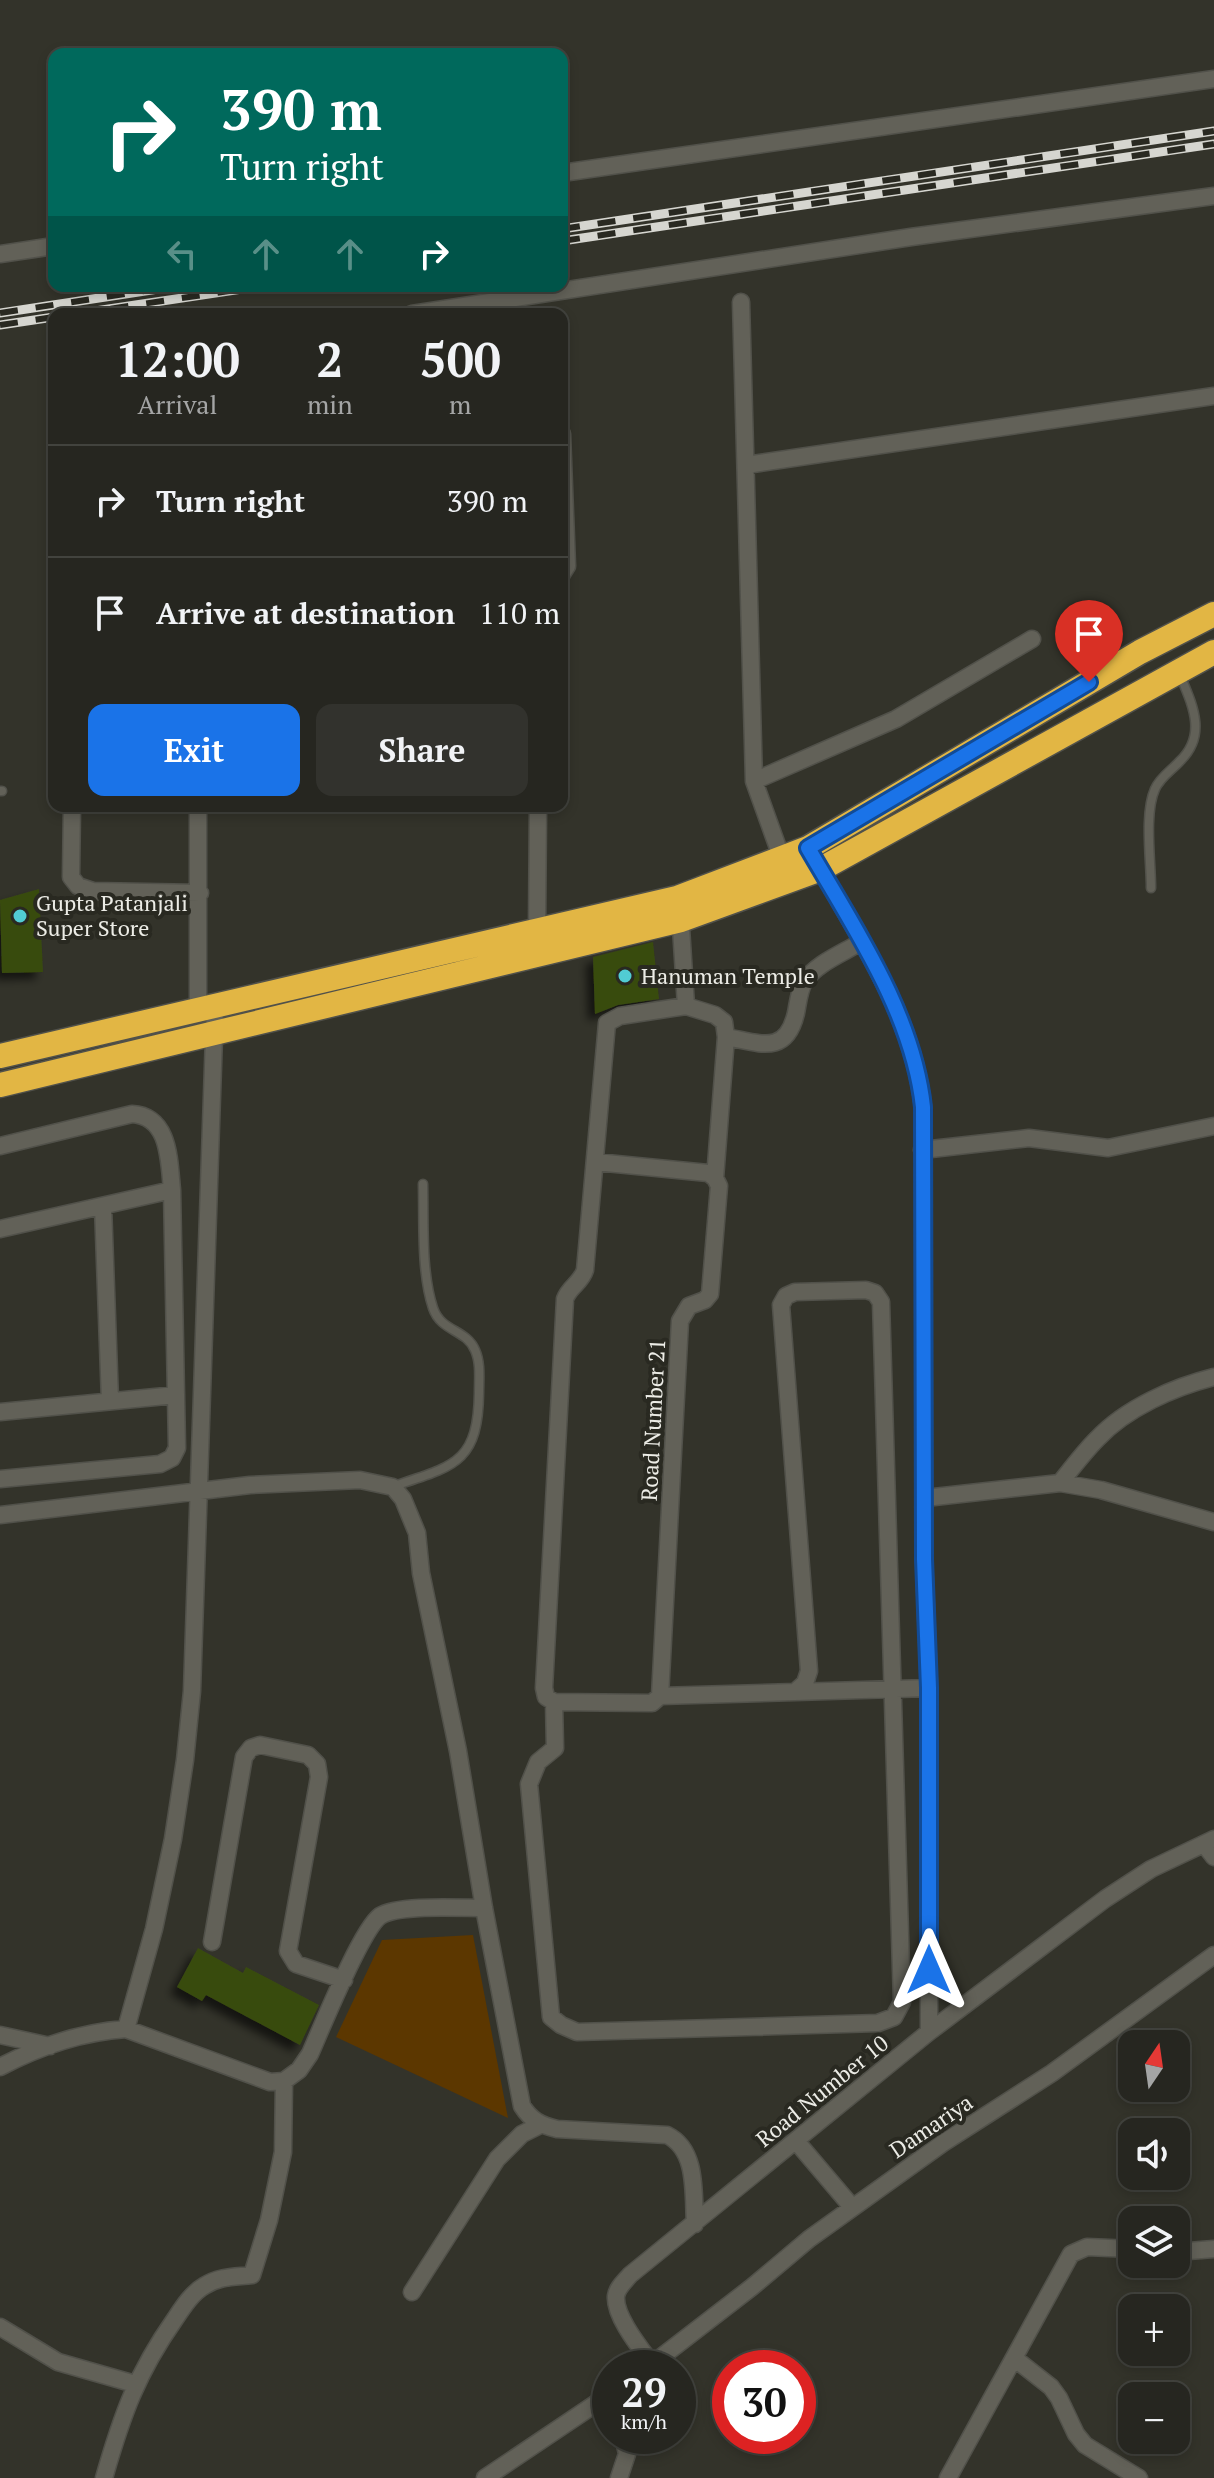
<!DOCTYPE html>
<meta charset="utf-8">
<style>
:root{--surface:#262620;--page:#32322d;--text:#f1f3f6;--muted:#a4a5a5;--line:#42433e;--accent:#1a73e8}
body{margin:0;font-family:"PT Serif",serif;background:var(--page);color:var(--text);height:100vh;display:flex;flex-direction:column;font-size:30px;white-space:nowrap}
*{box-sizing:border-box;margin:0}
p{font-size:26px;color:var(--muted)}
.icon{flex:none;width:44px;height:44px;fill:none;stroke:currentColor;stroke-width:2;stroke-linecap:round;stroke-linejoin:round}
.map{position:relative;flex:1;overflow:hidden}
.panel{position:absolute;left:48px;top:308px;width:520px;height:504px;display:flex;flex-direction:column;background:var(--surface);border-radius:16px;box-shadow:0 4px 12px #0003,0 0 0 2px var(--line)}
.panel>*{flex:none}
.banner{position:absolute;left:48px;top:48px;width:520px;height:244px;border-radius:16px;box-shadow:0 4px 12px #0003,0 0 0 2px var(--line);background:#00695c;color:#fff;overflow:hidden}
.needle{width:52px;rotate:13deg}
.buttons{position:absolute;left:1118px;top:2030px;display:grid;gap:16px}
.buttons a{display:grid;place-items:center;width:72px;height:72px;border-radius:16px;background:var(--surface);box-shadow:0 4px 12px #0003,0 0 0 2px var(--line);font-size:40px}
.speed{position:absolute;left:592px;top:2350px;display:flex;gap:16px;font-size:40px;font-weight:700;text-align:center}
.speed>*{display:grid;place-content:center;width:104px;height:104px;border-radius:50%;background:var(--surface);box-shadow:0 4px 12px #0003,0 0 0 2px var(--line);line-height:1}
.speed small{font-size:20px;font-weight:400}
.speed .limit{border:12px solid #d22;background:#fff;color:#111}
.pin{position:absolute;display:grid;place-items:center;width:68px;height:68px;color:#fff;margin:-82px -34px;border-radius:50% 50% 50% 0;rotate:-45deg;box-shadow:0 0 8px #0007}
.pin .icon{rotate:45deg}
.me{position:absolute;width:88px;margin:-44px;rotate:0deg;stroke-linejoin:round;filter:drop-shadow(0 0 6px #0008)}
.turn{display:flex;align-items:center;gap:28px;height:168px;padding:0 40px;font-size:36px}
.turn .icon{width:104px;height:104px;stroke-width:2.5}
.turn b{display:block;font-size:56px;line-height:68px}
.lanes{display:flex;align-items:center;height:76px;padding:0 40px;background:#0003;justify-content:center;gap:40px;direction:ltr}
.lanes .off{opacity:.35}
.eta{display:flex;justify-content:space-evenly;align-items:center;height:136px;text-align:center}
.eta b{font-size:48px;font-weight:600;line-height:56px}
.primary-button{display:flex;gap:16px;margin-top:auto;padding:16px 40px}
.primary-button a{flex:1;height:92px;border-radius:16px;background:var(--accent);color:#fff;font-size:32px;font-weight:600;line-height:92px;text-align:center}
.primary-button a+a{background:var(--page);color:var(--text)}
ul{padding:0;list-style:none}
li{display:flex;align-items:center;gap:24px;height:112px;padding:0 40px;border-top:2px solid var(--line)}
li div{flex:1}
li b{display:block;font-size:30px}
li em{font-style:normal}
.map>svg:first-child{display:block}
</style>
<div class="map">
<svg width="1214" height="2478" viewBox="0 0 1214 2478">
<defs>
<filter id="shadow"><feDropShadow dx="-7" dy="7" stdDeviation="4" flood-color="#0009"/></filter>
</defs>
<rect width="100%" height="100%" fill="#33332a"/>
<path fill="#5c3700" d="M473,1935l35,183 -172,-81 46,-97z"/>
<path fill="#394b0f" filter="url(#shadow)" d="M39,889l4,83 -41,1 -2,-73z
M653,942l6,57 -41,6 -23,9 -2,-57z
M198,1948l45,25 3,-6 73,38 -19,40 -94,-50 -4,6 -25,-14z"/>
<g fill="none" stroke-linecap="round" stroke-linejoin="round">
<g stroke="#51514a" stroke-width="11">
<path id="lane" d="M0,791h2
M1151,888c0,-27 -7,-75 4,-99 5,-12 17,-19 25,-28 27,-26 13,-55 0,-86
M394,1486c60,-20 84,-23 85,-93 0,-14 2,-30 -4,-43 -9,-21 -34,-18 -42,-42 -12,-36 -9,-86 -10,-124"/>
</g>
<g stroke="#51514a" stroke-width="19">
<path id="street" d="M562,173l652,-94
M0,254l54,-8
M741,302l13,479 28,78
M412,314l499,-77 303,-41
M562,434l5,132 -5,8
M746,465l468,-69
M754,781l142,-62 136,-80
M72,806l-1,71 7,9 15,5 107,2
M817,863c44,77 96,154 106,244l1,452 5,129v344
M537,931l1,-125
M686,1006l29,9 9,7 2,15 -11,141
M198,1010v-204
M726,1037c34,6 60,19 70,-24 2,-10 3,-22 8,-31 11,-18 39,-29 57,-40
M0,1146l132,-32c38,2 37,47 40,76l5,258 -5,10 -12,6 -160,15
M922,1150l107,-12 79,10 106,-22
M596,1162l112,11 7,5 4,8 -9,108 -5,6 -16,6 -9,15 -20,375 -8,7 -98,-1 -8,-5 -2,-9 21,-389c4,-12 16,-16 20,-29l22,-247 13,-7 66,-10 -6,-94
M103,1206l7,195
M0,1229l172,-39
M0,1412l176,-17
M1060,1483c12,-15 24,-31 37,-44 29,-31 77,-52 117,-62
M925,1498l135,-15 41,7 113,32
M0,1515l250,-30 110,-5 33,7 10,12 14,34 4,40 37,178 26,157 38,198c9,14 18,19 35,23l110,6c31,15 26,59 28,89
M795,1692l134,-4
M554,1702l1,46 -17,14 -9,22 22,233 10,8 16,7 301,-9 16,-6 8,-15 -21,-700 -6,-9 -9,-3 -71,2 -9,4 -5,9 28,366 -4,12 -10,9 -135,4
M1204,1844l10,13
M212,1942l32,-185 7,-9 9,-3 48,10 9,9 2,13 -31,174 8,13 48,16
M126,2029l144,53 14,-1 15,-11 11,-16c12,-27 51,-124 70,-138 18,-12 81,-8 104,-8
M0,2035l50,11
M0,2067c38,-20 83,-35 126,-38l28,-100 19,-90 12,-79 7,-69 23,-685
M796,2141l56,66
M1176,2252l38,-3
M412,2292l85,-133 25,-25 18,-9
M0,2327l58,35 77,22
M1014,2358l37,29 8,11 17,36 9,11 54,33
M652,2364c-11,-15 -38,-48 -36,-68 1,-8 9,-15 14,-21l299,-243 176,-133 46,-30 63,-30
M647,2368l105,-81 57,-48 134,-96 109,-70 162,-118
M104,2478c18,-63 33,-105 71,-159 8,-12 17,-26 29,-33 15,-10 31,-9 48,-11l17,-55 14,-68 1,-71
M485,2478l125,-84
M619,2478l8,-24 -4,-18
M948,2478l123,-224 16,-7 45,2"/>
</g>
<g stroke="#51514a" stroke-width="27">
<path id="highway" d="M0,1056l677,-158 131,-50 332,-196 74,-38
M0,1085l681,-165 140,-51 393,-217"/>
</g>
<use href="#lane" stroke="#626158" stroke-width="8"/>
<use href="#street" stroke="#626158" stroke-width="16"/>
<use href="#highway" stroke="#e2b644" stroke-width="24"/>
<g stroke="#d6d6d0" stroke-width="9">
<path id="rail" d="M562,229l652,-98
M562,241l652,-97
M0,313l178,-27
M75,314l188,-28
M0,325l54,-8"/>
</g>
<use href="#rail" stroke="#292921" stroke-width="6" stroke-dasharray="18" stroke-linecap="butt"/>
</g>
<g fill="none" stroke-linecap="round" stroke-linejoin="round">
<g stroke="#114b97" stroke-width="20">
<path id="route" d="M929,1970v-282l-5,-129 -1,-452c-10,-93 -68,-178 -115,-259l281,-166"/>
</g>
<use href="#route" stroke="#1a73e8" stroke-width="14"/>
</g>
<g fill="#51ccd3" stroke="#292921" stroke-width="3">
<circle cx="20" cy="916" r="8"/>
<circle cx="625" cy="976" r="8"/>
</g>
<g text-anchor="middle" stroke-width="8" stroke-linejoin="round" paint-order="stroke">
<g font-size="22" fill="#ecece6" stroke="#292921" text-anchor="start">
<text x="36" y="911">Gupta Patanjali<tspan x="36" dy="25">Super Store</tspan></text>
<text x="641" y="984">Hanuman Temple</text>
</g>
<g font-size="22" fill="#ecece6" stroke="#292921">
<text transform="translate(653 1420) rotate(-87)" y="8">Road Number 21</text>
<text transform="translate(822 2091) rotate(-39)" y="8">Road Number 10</text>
<text transform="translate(931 2126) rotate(-34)" y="8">Damariya</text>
</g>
</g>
</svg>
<div class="buttons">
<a><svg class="needle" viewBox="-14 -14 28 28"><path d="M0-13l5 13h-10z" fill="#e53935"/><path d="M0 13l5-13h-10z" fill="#a4a5a5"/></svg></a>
<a><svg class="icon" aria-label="sound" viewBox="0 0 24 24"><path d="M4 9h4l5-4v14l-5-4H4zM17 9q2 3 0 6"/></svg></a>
<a><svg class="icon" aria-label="layers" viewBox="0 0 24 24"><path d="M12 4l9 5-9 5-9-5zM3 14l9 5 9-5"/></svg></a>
<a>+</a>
<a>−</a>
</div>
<div class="speed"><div>29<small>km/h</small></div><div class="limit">30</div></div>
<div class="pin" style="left:1089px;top:682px;background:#d93025"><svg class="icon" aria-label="arrive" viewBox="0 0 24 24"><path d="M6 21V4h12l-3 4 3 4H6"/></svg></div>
<svg class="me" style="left:929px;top:1970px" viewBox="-20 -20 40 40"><path d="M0-17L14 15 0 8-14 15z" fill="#1a73e8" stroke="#fff" stroke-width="4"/></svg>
<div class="banner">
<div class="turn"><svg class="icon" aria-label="right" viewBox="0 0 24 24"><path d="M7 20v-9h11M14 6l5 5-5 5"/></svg><div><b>390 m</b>Turn right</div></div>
<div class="lanes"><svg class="icon off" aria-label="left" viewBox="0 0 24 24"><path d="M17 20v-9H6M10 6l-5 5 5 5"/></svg><svg class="icon off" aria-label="ahead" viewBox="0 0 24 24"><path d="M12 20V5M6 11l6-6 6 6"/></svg><svg class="icon off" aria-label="ahead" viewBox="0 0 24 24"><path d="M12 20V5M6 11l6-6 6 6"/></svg><svg class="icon" aria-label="right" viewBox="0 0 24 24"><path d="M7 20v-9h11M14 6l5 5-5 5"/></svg></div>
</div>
<section class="panel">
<div class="eta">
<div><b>12:00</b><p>Arrival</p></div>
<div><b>2</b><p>min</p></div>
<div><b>500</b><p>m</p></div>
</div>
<ul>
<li><svg class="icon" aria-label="right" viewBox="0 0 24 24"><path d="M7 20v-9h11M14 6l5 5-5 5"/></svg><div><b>Turn right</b></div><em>390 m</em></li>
<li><svg class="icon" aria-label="arrive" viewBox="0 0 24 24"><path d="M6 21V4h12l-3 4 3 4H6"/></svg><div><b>Arrive at destination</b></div><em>110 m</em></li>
</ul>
<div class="primary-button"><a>Exit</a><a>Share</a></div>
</section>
</div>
